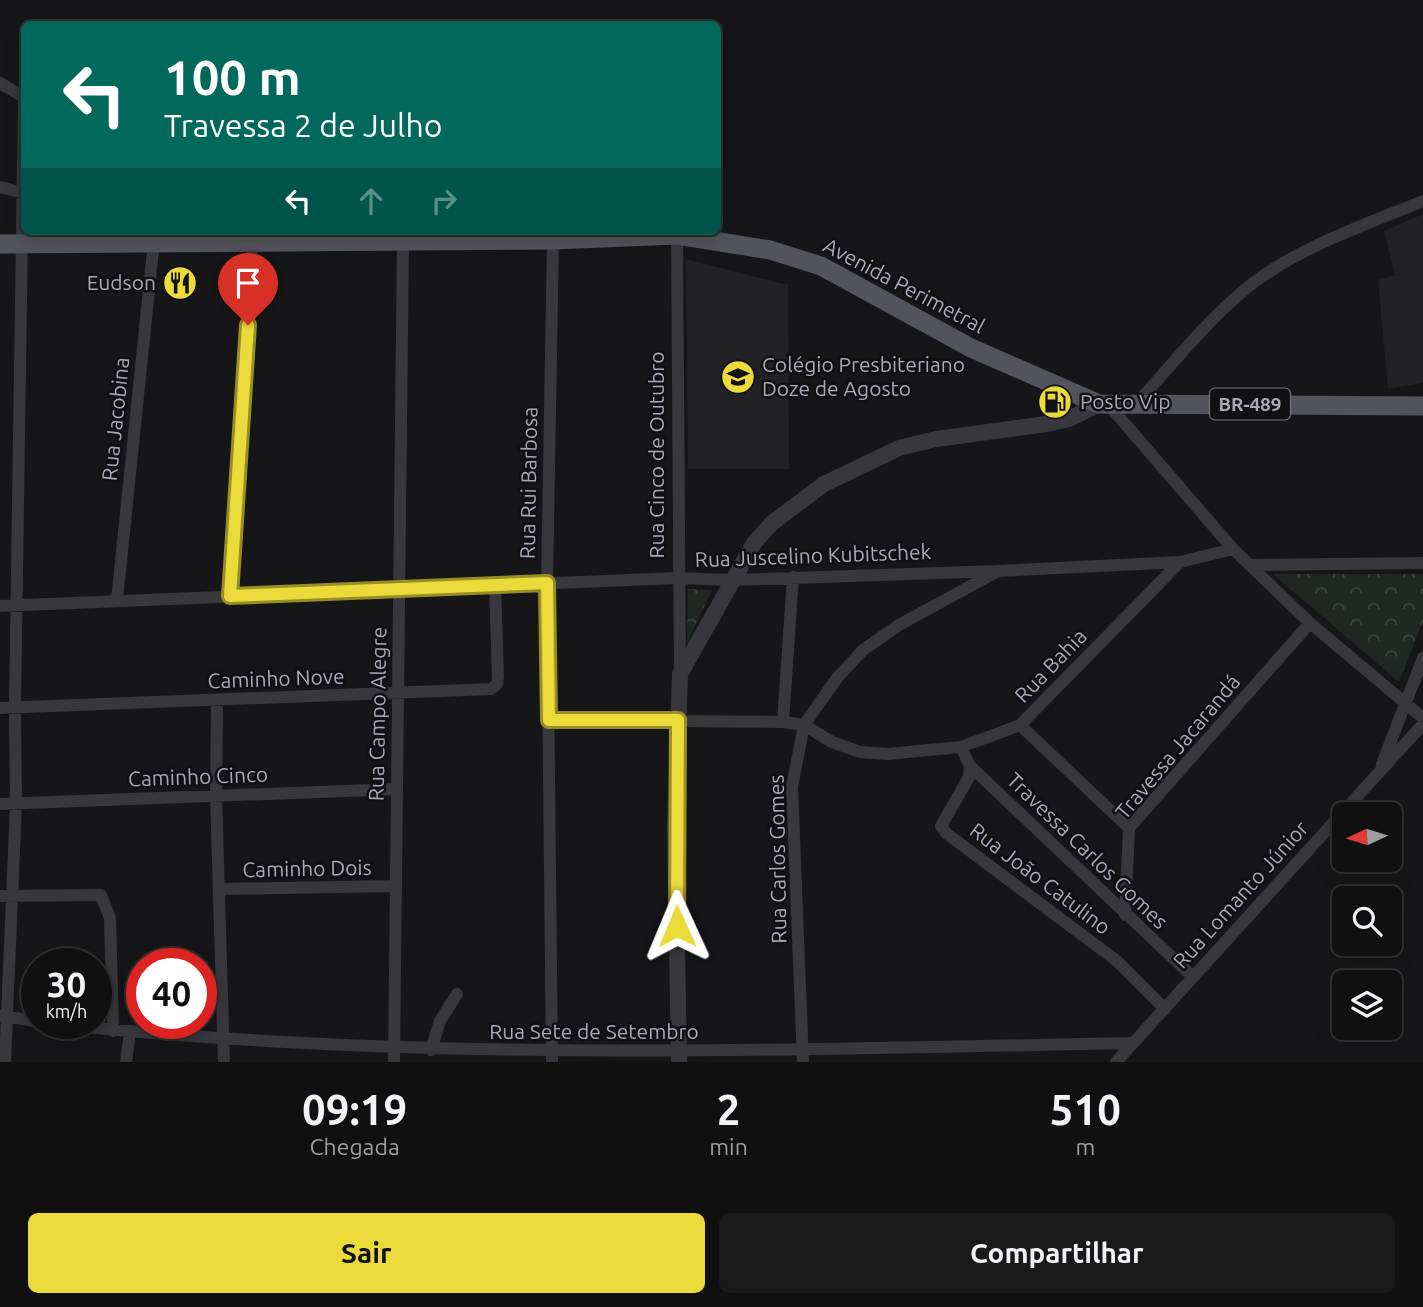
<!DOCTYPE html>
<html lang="pt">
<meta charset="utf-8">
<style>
:root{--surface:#101011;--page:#19191a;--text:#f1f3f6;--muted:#9c9d9f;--line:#303031;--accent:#ebdb3a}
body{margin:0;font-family:Ubuntu,sans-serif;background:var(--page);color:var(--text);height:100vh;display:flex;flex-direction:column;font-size:26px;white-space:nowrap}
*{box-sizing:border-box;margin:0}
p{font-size:23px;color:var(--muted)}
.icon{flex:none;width:38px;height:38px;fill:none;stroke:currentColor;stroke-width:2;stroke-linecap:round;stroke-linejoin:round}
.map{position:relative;height:1062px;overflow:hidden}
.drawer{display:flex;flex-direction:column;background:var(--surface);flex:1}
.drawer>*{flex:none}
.hud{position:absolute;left:21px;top:21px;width:700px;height:214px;border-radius:10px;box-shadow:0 4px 18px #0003,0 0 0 2px var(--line);background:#00695c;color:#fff;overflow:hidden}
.needle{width:46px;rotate:266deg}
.buttons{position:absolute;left:1332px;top:802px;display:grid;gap:14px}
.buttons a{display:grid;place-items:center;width:70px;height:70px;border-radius:10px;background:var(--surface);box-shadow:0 4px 18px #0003,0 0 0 2px var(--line);font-size:35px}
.speed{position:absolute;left:21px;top:948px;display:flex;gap:14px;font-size:35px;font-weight:700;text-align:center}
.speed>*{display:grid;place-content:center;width:91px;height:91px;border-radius:50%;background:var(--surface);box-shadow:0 4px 18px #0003,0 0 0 2px var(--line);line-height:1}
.speed small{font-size:18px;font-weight:400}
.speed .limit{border:10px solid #d22;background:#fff;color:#111}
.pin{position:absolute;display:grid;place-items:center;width:60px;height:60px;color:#fff;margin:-72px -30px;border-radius:50% 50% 50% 0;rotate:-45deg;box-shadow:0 0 7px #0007}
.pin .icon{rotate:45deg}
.me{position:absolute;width:77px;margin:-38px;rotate:359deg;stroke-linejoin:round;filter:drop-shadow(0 0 5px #0008)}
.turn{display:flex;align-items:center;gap:24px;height:147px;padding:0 28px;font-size:32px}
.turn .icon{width:91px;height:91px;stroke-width:2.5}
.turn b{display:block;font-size:49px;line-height:60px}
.lanes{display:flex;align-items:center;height:66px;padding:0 28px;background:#0003;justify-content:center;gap:35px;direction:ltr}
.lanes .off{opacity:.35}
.eta{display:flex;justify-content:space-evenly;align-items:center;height:119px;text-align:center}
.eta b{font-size:42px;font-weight:600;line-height:49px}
.primary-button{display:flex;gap:14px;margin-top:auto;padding:14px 28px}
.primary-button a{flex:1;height:80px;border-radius:10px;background:var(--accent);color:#111;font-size:28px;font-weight:600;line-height:80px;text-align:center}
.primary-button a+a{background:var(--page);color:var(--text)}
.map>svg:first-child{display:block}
</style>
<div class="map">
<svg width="1423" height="1062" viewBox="0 0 1423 1062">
<defs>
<pattern id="park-crowns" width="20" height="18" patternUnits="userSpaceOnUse" patternTransform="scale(1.75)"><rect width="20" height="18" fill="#202722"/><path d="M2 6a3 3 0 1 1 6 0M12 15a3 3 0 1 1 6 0" fill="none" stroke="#3e4440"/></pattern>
</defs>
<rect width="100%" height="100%" fill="#161517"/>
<path fill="#222124" d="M1423,214v169l-35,6 -10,-109 17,-5 -11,-44z
M686,259l102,26 1,184h-101z"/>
<path fill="url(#park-crowns)" d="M1273,574h150v47l-24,61z
M688,589l24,1 -25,53z"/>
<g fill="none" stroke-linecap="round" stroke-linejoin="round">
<path stroke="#37373c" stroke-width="12" d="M0,83l24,14
M0,187l24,6
M677,235l3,439
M1108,404l125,145 77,74 113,95
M1136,404c35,-38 67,-79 106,-112 50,-43 121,-66 181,-91
M1250,565l173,-2
M230,596l23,-365
M117,600l37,-359 -28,-10
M0,606l678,-28 53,2 267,-9
M217,701l-1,94 8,267
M0,708l491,-19 6,-5 1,-7 -3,-91
M549,720l234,2 21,3 28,17 28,10 27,2 74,-7 59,-22 160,-163
M783,722l10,-145
M1020,725l109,103
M961,747l9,19 223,211
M1382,764l41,-106
M970,766l-1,11 -28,49 5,7 171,128 48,48
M0,804l397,-15
M219,889l176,-3
M0,896l101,-1 9,23 3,113
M1125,915l4,-87 181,-205
M0,1016l37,5
M57,1024c353,38 720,26 1076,19
M431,1050l9,-29 17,-27
M5,1062l11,-258 -1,-96 9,-611
M126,1062l4,-30
M394,1062l9,-821
M552,1062l-5,-479 6,-343
M803,1062l-11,-275 12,-62 33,-47 26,-28 36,-25 99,-54 182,-9 53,-13
M1116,1062l307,-338"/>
<path stroke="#37373c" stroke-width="16" d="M679,1062l-4,-237 5,-151 74,-131 18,-20 52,-39 75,-36 37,-9 111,-15 22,-5 30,-15"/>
<path stroke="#53535b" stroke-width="19" d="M0,244l553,-4 124,-5 93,15 51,16 150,82 128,56 324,2"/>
</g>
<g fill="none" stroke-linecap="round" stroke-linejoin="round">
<g stroke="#998e26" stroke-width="18">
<path id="route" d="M248,325l-18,271 317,-13 2,137h129l-1,206"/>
</g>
<use href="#route" stroke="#ebdb3a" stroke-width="12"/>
</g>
<defs>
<g id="restaurant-disc" transform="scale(1.75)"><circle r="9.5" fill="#ebdb3a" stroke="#111012"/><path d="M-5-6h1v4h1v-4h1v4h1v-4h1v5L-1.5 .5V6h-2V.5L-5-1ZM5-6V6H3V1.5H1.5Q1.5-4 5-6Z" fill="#111"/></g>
<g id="school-disc" transform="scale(1.75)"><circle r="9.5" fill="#ebdb3a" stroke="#111012"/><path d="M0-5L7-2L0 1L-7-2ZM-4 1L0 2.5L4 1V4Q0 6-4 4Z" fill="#111"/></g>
<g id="fuel-disc" transform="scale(1.75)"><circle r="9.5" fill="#ebdb3a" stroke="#111012"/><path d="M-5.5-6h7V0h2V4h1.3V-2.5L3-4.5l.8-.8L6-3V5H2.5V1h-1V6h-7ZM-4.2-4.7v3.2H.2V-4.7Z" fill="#111"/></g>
</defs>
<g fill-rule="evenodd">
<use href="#restaurant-disc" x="180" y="283"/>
<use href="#school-disc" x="738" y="377"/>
<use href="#fuel-disc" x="1055" y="402"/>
</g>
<g text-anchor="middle" stroke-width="5" stroke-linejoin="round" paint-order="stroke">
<rect fill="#111012" stroke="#7b7b86" stroke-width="2" x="1210" y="388.5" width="80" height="31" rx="5"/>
<g font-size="19" font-weight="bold" fill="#a8a9b7">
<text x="1250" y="411">BR-489</text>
</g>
<g font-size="21" fill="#a8a9b7" stroke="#111012" text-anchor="start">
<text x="156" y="290" text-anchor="end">Eudson</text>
<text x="762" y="372">Colégio Presbiteriano<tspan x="762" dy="24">Doze de Agosto</tspan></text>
<text x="1080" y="409">Posto Vip</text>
</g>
<g font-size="21" fill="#a8a9b7" stroke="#111012">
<text transform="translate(904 286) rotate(28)" y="7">Avenida Perimetral</text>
<text transform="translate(116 419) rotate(-84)" y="7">Rua Jacobina</text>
<text transform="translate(657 455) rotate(-90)" y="7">Rua Cinco de Outubro</text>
<text transform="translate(529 483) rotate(-89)" y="7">Rua Rui Barbosa</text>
<text transform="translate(813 556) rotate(-2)" y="7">Rua Juscelino Kubitschek</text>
<text transform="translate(1051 666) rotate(-46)" y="7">Rua Bahia</text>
<text transform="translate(276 679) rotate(-2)" y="7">Caminho Nove</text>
<text transform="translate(378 714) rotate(-89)" y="7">Rua Campo Alegre</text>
<text transform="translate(1178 747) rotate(-50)" y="7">Travessa Jacarandá</text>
<text transform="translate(198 777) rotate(-2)" y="7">Caminho Cinco</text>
<text transform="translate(1087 851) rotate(44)" y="7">Travessa Carlos Gomes</text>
<text transform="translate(778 859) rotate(-91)" y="7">Rua Carlos Gomes</text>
<text transform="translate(307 869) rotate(-1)" y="7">Caminho Dois</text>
<text transform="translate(1040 879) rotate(37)" y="7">Rua João Catulino</text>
<text transform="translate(1241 895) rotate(-48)" y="7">Rua Lomanto Júnior</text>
<text x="594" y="1039">Rua Sete de Setembro</text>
</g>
</g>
</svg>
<div class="buttons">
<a><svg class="needle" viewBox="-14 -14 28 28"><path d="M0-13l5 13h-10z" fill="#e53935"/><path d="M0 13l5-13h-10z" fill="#9c9d9f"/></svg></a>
<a><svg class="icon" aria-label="search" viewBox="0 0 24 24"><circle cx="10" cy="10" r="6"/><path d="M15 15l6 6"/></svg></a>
<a><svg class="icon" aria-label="layers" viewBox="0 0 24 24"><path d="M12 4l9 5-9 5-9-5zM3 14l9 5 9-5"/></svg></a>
</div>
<div class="speed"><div>30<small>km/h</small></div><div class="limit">40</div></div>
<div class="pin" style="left:248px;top:325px;background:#d93025"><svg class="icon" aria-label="arrive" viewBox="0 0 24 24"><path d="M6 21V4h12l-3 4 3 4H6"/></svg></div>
<svg class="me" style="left:677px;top:926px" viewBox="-20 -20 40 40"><path d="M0-17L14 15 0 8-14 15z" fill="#ebdb3a" stroke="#fff" stroke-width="4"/></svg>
<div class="hud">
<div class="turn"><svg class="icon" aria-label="left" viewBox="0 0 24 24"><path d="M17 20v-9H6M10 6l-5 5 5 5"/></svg><div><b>100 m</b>Travessa 2 de Julho</div></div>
<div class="lanes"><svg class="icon" aria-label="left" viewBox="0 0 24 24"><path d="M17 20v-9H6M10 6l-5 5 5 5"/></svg><svg class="icon off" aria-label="ahead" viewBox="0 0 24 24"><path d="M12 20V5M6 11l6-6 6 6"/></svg><svg class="icon off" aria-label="right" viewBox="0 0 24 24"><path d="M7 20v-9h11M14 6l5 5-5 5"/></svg></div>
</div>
</div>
<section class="drawer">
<div class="eta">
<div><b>09:19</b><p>Chegada</p></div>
<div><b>2</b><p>min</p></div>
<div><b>510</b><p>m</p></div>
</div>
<div class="primary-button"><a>Sair</a><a>Compartilhar</a></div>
</section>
